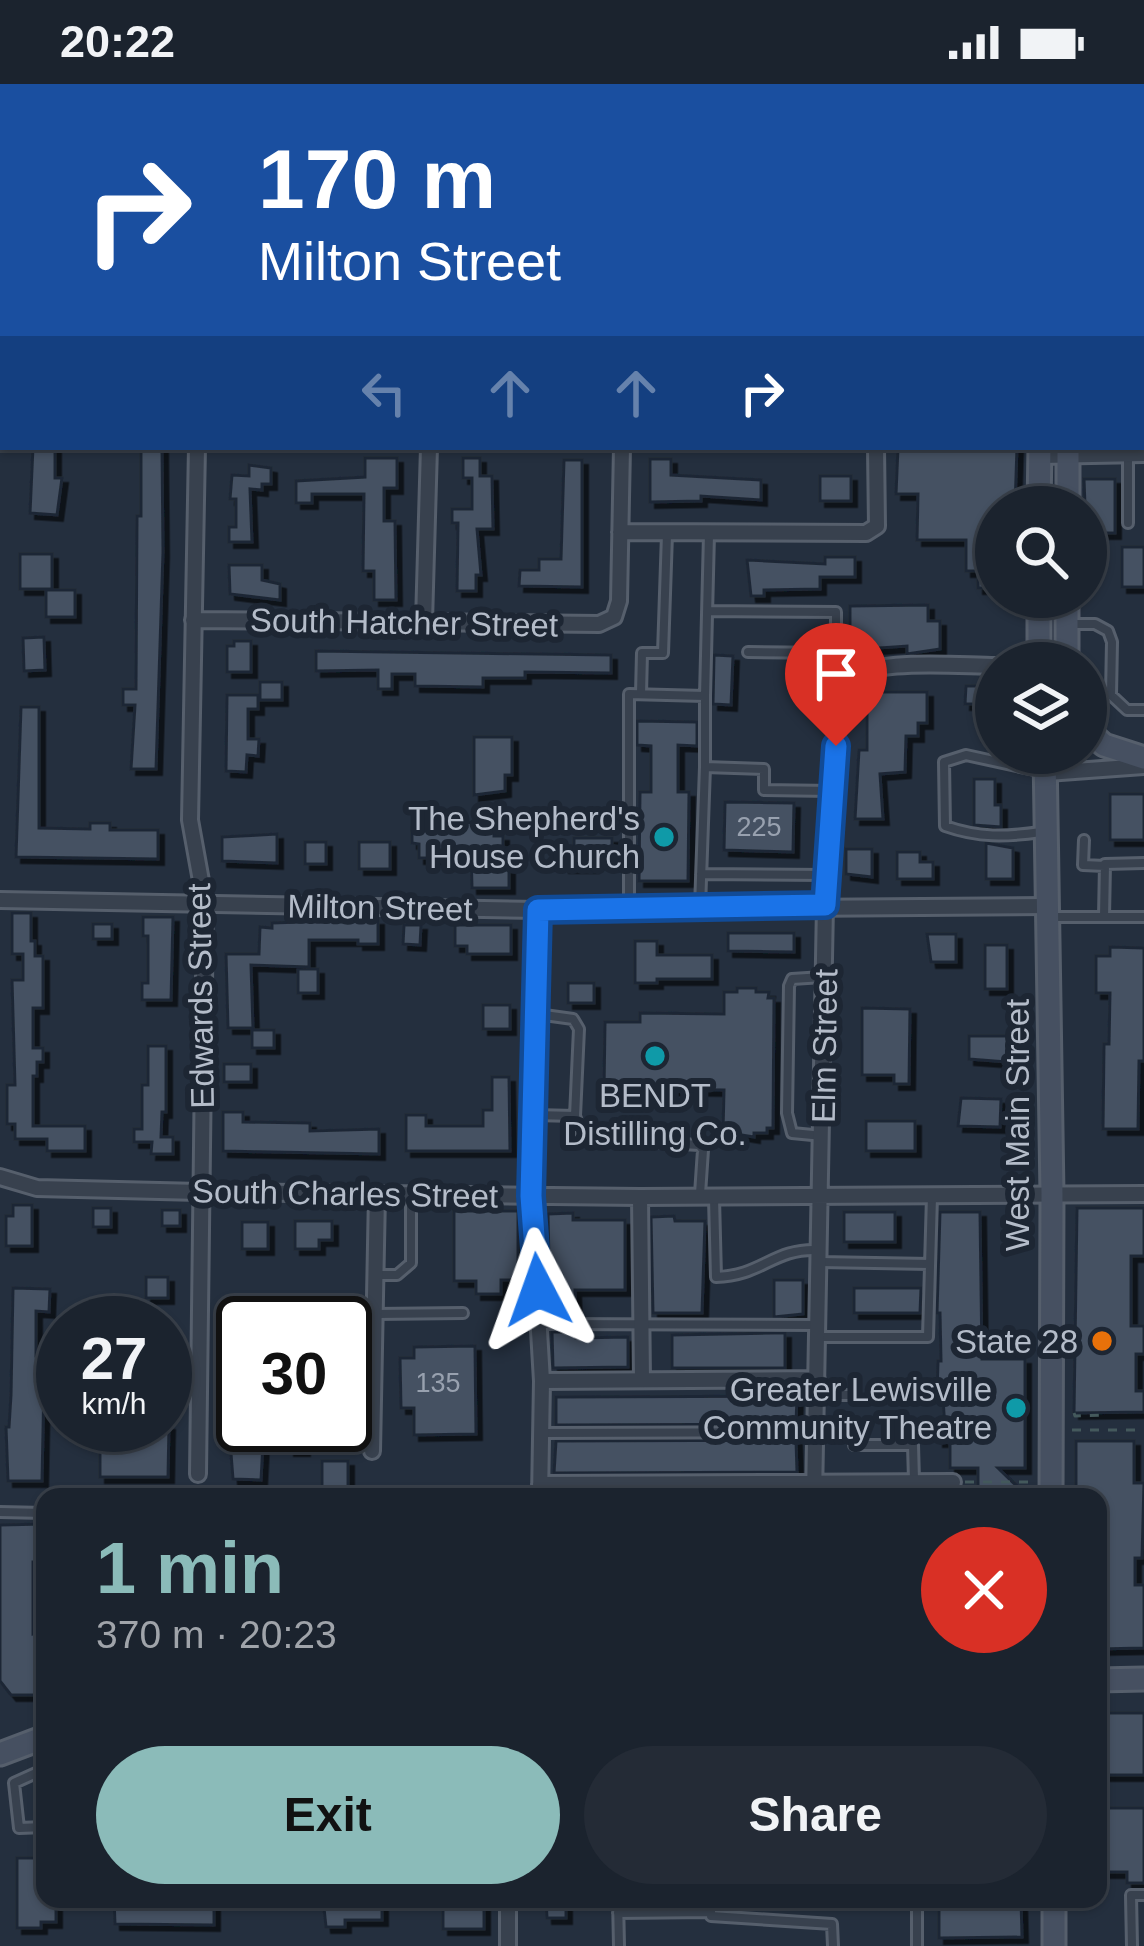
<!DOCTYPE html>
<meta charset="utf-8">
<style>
:root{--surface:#1b232e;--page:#242b36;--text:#f1f3f6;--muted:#a0a4aa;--line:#39404a;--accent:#8bbbb9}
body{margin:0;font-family:Arial,sans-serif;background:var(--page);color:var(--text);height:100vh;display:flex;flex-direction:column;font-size:45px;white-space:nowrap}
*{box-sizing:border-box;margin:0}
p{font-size:39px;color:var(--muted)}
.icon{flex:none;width:66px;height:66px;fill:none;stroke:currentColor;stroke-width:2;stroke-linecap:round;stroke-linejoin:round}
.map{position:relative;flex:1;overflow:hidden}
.drawer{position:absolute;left:36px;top:1404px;width:1071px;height:420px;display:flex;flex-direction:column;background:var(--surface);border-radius:24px;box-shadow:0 3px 9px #0004,0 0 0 3px var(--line)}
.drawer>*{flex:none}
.top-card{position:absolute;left:0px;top:0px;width:1146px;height:366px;box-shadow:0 3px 9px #0004,0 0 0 3px var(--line);background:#1a4fa0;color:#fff;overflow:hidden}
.buttons{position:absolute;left:975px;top:402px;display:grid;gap:24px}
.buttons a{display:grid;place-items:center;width:132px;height:132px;border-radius:50%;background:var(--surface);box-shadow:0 3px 9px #0004,0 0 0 3px var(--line);font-size:60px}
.speed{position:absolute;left:36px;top:1212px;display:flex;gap:24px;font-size:60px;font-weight:700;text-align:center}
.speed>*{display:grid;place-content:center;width:156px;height:156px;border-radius:50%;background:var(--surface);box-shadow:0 3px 9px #0004,0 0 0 3px var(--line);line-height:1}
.speed small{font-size:30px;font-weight:400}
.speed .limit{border:6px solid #111;border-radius:18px;background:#fff;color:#111}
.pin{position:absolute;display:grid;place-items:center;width:102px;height:102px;color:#fff;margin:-123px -51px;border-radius:50% 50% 50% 0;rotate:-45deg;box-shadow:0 0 12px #0007}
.pin .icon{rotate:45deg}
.me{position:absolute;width:132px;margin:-66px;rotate:356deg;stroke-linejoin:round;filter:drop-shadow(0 0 9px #0008)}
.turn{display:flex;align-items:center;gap:42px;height:252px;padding:0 60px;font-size:54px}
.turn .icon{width:156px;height:156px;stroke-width:2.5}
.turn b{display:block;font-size:84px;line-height:102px}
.lanes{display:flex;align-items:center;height:114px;padding:0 60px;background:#0003;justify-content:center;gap:60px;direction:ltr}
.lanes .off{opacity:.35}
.round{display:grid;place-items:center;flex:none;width:126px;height:126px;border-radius:63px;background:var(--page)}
.summary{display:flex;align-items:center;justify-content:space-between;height:204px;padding:0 60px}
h1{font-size:72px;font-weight:800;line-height:90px;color:var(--accent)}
.action{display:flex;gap:24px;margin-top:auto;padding:24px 60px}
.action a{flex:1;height:138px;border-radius:72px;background:var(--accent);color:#111;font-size:48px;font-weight:800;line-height:138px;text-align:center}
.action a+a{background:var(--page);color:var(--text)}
.status{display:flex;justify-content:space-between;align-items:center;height:84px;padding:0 60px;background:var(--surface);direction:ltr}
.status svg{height:33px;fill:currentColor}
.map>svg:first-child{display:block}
</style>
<div class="status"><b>20:22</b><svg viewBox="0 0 49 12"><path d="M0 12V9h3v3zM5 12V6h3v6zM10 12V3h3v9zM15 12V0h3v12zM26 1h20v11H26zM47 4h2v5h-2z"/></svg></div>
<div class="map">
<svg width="1144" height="1862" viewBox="0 0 1144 1862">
<defs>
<filter id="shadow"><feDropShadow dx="5.5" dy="5.5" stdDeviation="0" flood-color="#0009"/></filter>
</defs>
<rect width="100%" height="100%" fill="#242f3e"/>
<path fill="#455162" stroke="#1f2835" stroke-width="3" filter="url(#shadow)" d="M33,363h22v31h7l-5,37 -27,-2z
M141,363h21l1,105 -7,217h-25l4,-64h-12v-16h13l1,-173h4z
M898,363h119l-2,60h-19v81h-18v-17h-12v-31h-49l1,-46h-22z
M365,374h32v30h-13v33h11l1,79h-22v-29h-11l1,-77h-52v9h-16v-22l69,-4z
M463,374h17v18h12l1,53h-16l4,46h-5v16h-19l1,-68h-6v-14h20v-31h-9z
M650,375h21v16l90,5v20l-60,-4v5l-51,1z
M564,376h18v127l-63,-1 1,-16h19v-11h22z
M249,381l22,3v16h-9v6l-12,-1 2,53h-23v-15h7v-28h-6l2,-24 17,1z
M820,392h31v25h-31z
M1084,395h31v54h-29z
M1122,463h22v40h-22z
M20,470h32v35h-32z
M825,473h30v20h-35v12l-56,1v6h-13l-4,-36 78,4z
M229,481h33v15l18,4v16l-50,-6z
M46,506h29v27h-29z
M928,521v16h12v28l-33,5v-8l-57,4v-44z
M44,553l1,33 -21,1 -1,-33z
M234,557h17v31h-24v-26h7z
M316,567l295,4v18l-86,-1v6h-42v9l-68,-1v-12h-23v15h-14v-19l-62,1z
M714,571l19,1 -2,49 -18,-1z
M260,598h22v18h-22z
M966,602h30v56l-14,-1 1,-37h-18z
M867,608h60v31h-9v13h-12l-1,36 -25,2 3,45h-28l4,-69h8z
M227,611h31v14h-10v30h11l-1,17 -11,-1 -1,17 -20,-1z
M21,623h18v121l51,1v-6h20v7h48v29l-142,-2z
M637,637l60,1v24l-19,-1v47h11l-1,89h-49l1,-89h11v-46l-14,-1z
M474,653h38v38h-7v16l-31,4z
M974,695h21v26h6v22l-27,-2z
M1110,710h34v46h-34z
M725,718l69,1 -1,49 -69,-2z
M442,737l52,3v12h9v12h6v40h-37l-1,-38h-30v8h-22v-14l-7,-1v-15h30z
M277,750v29l-55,-2v-24z
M574,754h38v17h-18l-1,12h-29v-20h10z
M305,758h21v22h-21z
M359,758h31v27h-31z
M986,759l27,5v31h-27z
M846,765h26v28l-26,-3z
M897,768h23v10h13v17h-36z
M12,829h19v28h4v15h8v52h-10v40h10v14h-6v14h-4v50h52v25h-38v-12h-32v-15h-8v-39h8l-3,-105h11v-26h-11z
M143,833h30l-2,83h-29v-17h6v-47h-5z
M358,836h20v24h-20v-4h-49v27l-58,-2 2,63h-25l-2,-74h33l1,-27 12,1v-5z
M93,840h19v15h-19z
M404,841h17l-1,20 -17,-1z
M455,841h56v29h-44v-8h-12z
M728,849h66v19l-66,-1z
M927,850h29v28h-25z
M635,857h22v14h55v24h-55v4h-22z
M985,861h22v44h-22z
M1110,863l34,1v113h-5l-1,68h-35l1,-85h5l1,-51h-14v-37h14z
M298,885h20v24h-20z
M568,899h26v20h-26z
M737,904h19v4h13l-1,6h6l-1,130h-6v5h-13v4l-31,-5 1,-42 -80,-1v6l-28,-1v-4h-12l1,-68h35v-9l84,1v-22h13z
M483,921h27v24h-27z
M862,924l48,1 -1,75h-15v-9h-32z
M252,946h22v18h-22z
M969,952h38v26l-38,-3z
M148,962h18v66h-4l-1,25h12v17h-22l1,-12h-18v-13h8v-44h6z
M224,980h27v18h-27z
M492,993h17l1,74h-104v-36h20v11h57v-16h9z
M961,1014l40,1 -1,28 -42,-1z
M223,1028h20v10l67,1v8l69,-2v25l-156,-3z
M866,1037h49v30h-49z
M13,1121h19v41h-26v-30h7z
M93,1124h18v19h-18z
M1077,1124h67v48h-13v70h13v28h-8v37h8v21l-70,1z
M162,1126h18v16h-18z
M454,1127h64v69h-17v14h-25v-13h-22z
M844,1128h51v30h-51z
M940,1128h40l2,147h43v109h-27l30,29h-50v-29h-28v-27h-12v-13h7l-2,-29 -6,-4 1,-34h3l-1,-48h-3z
M573,1129v7h52v70h-50l1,26h-26l-2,-102z
M674,1132l1,5h30l-3,92h-49l-2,-96z
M295,1137h37v19h-13v9h-24z
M242,1138h26v27h-26z
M146,1193h22v21h-22z
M774,1196h29v34l-29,3z
M13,1204l37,1 -1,23 -13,-1v45h16v26h-8l-2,99h-34l-2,-54h3l2,-32z
M854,1204h67l-1,25h-66z
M233,1211h19v23h-19z
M345,1233h13v29h-13z
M552,1248h24v6l52,-1v30l-75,1z
M774,1249h11v35h-113v-33z
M475,1262l1,88 -62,1v-27h-13l-1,-50h14v-11z
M797,1312l-1,28 -240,1v-28z
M228,1331h15v10h21l-3,55 -28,-1z
M100,1341h69l-1,52h-68z
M289,1341h15v25h-15z
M796,1356l1,32 -243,1 2,-32z
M1076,1357h58v42h10l-2,75h-7v27h9v63l-46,1v-152h-22z
M322,1377h26v26h-26z
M45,1440v38h-12v72l12,-1v62h-34l-11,-14v-156z
M1098,1629h46v62h-46z
M1106,1724h38v75h-17v-11h-29v-46h8z
M17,1774h28v41h11v23h-15v6h-24z
M114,1815h100v26l-99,-1z
M323,1815h59v21h-37v7h-19z
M443,1815h41v30h-41z
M546,1815h20v19h-19z
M939,1815h82l1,38 -83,1z"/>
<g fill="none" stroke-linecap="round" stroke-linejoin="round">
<g stroke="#565f6c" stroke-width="14">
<path id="service" d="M70,0v3
M666,0v3
M0,18h3
M1143,277l1,17
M1143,352l1,-3
M1128,372v67
M707,527l129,1v58l4,14
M1069,540h26l13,7 4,11 -1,53 16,15h17
M748,568l88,1
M641,610l1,-41h21l4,-119
M705,612l4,-162
M1039,687l-73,-16 -22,7 1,64c34,12 61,11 96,6
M1084,756l-1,25 22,1
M701,790l125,1
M700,823l5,-140 59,2v21l67,1
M629,824v-214l76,2v71
M1049,833h95
M1104,833l1,-53 39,-1
M823,893l-31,2 -3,7 -2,127 5,20 31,3
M537,930l36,5 6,10 -4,87 8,22 116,7 4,5 -3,44
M534,1031l41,1
M714,1114l2,79c46,-1 57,-29 102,-27
M820,1178l110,2
M375,1191h22l14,-12v-67
M376,1230l87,-1
M540,1240l278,1
M818,1253h110l4,-141
M818,1311h29
M542,1349l272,-1
M854,1361h59l1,35
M0,1428l45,1
M45,1685l-31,14 5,45 26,-1
M618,1815l1,47
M711,1815v17l121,8 1,22
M917,1815v47
M618,1829l93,-1
M1132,1862l-1,-51h13"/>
</g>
<g stroke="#565f6c" stroke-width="20">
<path id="minor" d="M619,0v3
M204,3l1,-3
M407,3v-3
M197,363l-7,373 15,83 -7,571
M1040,372l104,-2
M620,448l246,1 11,-7 -1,-79
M193,536l406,4 15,-7 5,-16 3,-154
M424,538l5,-175
M1006,579l32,-14
M1047,689l97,-7
M0,816l538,10 510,-4
M538,826l-7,286 11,185 -2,116
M0,1093l37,11 163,4 440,5 504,-3
M640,1113l2,183
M542,1297l275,-2
M372,1367l5,-257
M540,1400l413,-2
M814,1413l11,-592 15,-220c26,-29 116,-19 156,-19
M508,1815v47"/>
</g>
<g stroke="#565f6c" stroke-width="22">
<path id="tertiary" d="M0,74h3
M1143,74h1"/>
</g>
<g stroke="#565f6c" stroke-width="27">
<path id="secondary" d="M1043,3v-3
M1069,3l1,-3
M1039,423l1,-60
M1068,423v-60
M1039,513v66
M1067,579v-66
M1086,645l18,16 40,13
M1045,669l7,441 -1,303
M1098,1596l46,-1
M0,1670l45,-17
M1054,1815v47"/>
</g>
<path stroke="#44595c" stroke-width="3" stroke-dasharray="9 9" stroke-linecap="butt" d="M1074,1329l1,3 28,-1
M1072,1346h72
M965,1398h68"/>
<use href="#service" stroke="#38414e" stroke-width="8"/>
<use href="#minor" stroke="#38414e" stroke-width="14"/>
<use href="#tertiary" stroke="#38414e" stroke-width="16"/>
<use href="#secondary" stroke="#465061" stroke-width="21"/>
</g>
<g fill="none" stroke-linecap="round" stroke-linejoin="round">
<g stroke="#114b97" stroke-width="30">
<path id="route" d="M538,1206l-7,-94 7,-286 287,-5 11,-159"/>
</g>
<use href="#route" stroke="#1a73e8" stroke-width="21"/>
</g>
<g fill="#0f9aa8" stroke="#1d2633" stroke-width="4.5">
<circle cx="664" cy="753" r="12"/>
<circle cx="655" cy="972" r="12"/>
<circle cx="1016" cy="1324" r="12"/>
</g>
<circle fill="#e8710a" stroke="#1d2633" stroke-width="4.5" cx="1102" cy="1257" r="12"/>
<g text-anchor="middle" stroke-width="12" stroke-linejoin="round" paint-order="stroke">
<g font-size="27" fill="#98a1af">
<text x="759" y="752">225</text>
<text x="438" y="1308">135</text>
</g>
<g font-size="33" fill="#b4bcc9" stroke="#1d2633">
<text transform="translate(404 538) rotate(1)" y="12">South Hatcher Street</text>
<text transform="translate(380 823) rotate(1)" y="12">Milton Street</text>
<text transform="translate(200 912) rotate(-91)" y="12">Edwards Street</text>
<text transform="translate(824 962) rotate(-89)" y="12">Elm Street</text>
<text transform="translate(1017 1041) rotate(-90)" y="12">West Main Street</text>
<text transform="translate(345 1109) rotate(1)" y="12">South Charles Street</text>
</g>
<g font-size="33" fill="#b4bcc9" stroke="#1d2633" text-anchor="end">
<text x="640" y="746">The Shepherd's<tspan x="640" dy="38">House Church</tspan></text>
<text x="655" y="1023" text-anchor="middle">BENDT<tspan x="655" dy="38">Distilling Co.</tspan></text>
<text x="1078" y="1269">State 28</text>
<text x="992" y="1317">Greater Lewisville<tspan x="992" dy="38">Community Theatre</tspan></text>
</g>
</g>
</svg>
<div class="buttons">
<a><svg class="icon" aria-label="search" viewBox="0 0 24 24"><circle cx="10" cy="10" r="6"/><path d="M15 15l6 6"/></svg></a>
<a><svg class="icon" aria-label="layers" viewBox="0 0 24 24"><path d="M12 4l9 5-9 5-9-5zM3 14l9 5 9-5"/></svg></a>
</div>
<div class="speed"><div>27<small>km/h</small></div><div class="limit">30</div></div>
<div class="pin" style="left:836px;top:662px;background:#d93025"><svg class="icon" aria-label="arrive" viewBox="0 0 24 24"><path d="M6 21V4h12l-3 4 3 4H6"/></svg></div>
<svg class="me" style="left:538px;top:1206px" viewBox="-20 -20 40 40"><path d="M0-17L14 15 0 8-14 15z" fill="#1a73e8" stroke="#fff" stroke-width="4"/></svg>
<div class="top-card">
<div class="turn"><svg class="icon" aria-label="right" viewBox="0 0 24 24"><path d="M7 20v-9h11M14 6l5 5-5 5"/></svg><div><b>170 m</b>Milton Street</div></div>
<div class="lanes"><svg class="icon off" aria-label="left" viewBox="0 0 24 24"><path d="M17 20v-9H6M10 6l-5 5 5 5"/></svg><svg class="icon off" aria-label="ahead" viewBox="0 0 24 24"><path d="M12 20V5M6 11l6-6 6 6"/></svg><svg class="icon off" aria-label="ahead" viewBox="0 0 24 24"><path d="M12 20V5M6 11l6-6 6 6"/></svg><svg class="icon" aria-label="right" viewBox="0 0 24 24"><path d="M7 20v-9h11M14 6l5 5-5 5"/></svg></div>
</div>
<section class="drawer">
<div class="summary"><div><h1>1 min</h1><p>370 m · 20:23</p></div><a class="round" style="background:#d93025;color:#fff"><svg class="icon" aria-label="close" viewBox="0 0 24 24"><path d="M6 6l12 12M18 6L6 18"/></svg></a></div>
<div class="action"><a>Exit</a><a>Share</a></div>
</section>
</div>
